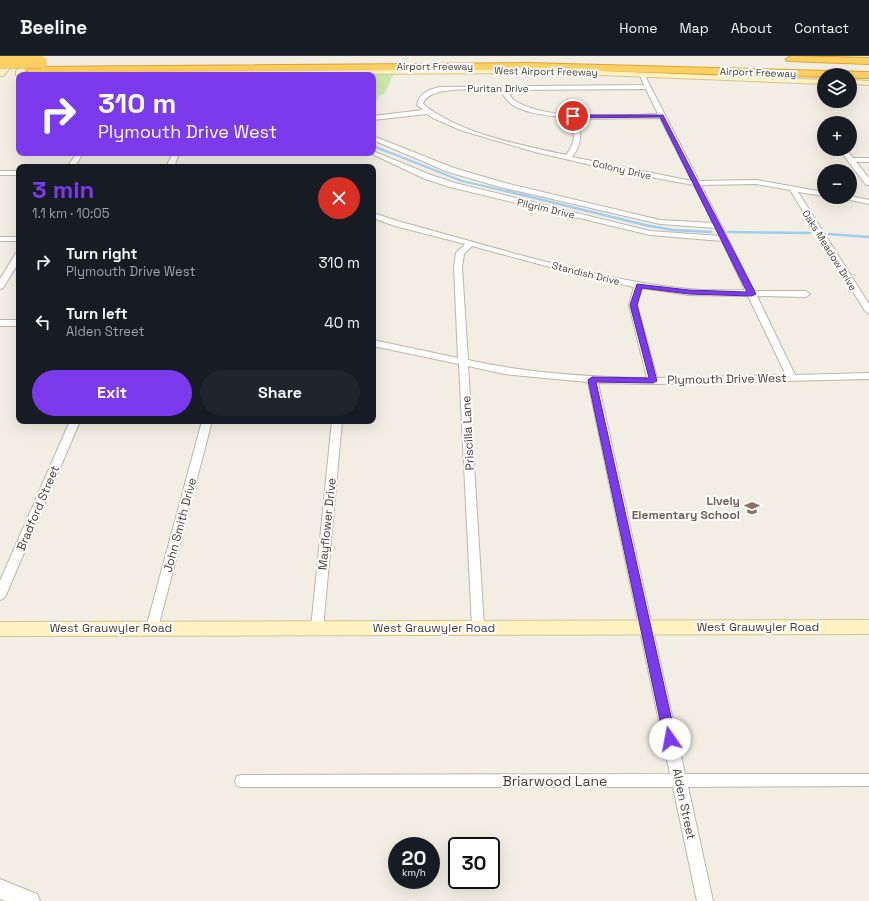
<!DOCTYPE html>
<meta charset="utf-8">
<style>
:root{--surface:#171b24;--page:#20242c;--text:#f1f3f6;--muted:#9ea1a6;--line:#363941;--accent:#7c3aed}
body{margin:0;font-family:"Space Grotesk",sans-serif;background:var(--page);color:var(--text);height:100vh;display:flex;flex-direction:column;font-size:15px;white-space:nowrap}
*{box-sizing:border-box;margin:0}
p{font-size:13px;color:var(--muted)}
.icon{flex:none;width:22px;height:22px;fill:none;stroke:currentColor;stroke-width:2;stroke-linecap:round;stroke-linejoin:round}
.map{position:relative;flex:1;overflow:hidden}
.sheet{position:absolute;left:16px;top:108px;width:360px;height:260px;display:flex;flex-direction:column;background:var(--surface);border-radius:8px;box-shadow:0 4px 16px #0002}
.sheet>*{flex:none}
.hud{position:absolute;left:16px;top:16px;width:360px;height:84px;border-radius:8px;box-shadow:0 4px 16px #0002;background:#7c3aed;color:#fff;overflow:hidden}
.buttons{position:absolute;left:817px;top:12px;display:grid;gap:8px}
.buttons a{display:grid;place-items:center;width:40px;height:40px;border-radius:50%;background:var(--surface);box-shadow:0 4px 16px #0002;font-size:20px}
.speed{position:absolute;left:388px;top:781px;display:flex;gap:8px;font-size:20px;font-weight:700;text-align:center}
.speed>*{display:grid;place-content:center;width:52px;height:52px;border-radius:50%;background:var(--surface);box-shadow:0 4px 16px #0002;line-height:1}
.speed small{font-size:10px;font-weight:400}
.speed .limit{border:2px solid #111;border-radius:6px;background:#fff;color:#111}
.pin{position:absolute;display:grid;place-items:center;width:34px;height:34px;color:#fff;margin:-17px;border:2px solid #fff;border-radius:50%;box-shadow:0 1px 4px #0007}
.me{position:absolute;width:44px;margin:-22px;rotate:348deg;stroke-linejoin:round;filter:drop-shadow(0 0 3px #0008)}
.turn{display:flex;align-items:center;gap:14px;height:84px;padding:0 16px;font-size:18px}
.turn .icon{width:52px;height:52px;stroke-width:2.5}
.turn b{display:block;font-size:28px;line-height:34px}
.round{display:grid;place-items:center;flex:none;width:42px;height:42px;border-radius:21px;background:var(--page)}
.head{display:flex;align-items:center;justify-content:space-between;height:68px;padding:0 16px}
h1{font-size:24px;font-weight:700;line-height:30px;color:var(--accent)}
.button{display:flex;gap:8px;margin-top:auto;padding:8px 16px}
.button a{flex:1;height:46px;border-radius:24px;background:var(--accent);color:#fff;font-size:16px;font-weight:700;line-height:46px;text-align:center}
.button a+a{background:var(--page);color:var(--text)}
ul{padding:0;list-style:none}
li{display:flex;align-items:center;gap:12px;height:60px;padding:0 16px}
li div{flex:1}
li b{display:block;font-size:15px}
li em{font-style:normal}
header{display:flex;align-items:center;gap:24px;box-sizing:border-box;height:56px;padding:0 20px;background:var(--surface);border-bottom:1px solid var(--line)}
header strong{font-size:19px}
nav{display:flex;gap:22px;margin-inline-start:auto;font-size:14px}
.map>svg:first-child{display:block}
</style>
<header>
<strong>Beeline</strong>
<nav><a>Home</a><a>Map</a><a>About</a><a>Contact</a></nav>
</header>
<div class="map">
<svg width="869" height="845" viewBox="0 0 869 845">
<rect width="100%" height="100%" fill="#f2eee4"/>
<path fill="#cbe7ac" d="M394,17l-9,20 -6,3 -6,11v-32h-130z"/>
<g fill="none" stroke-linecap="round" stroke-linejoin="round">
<path stroke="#9fcdf0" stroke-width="2" d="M373,90l89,35 48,11"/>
<path stroke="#9fcdf0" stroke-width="2.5" d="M506,135l139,34 28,5 38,2
M728,176l82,1
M829,178l40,3"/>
<g stroke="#bdb6a7" stroke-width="2">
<path id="minor" d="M639,17l5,1 55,107 57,-1 68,12v4l-26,-4 71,112v10l-4,-3 -75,-121 -34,-6 -55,1 53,106h52l4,3 -4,3 -49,-1 38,79 74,-2v6l-216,5 -55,-1 87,391h184v12l-181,1 25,114h-16l-24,-114h-431l-5,-1 -2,-5 2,-5 5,-1 428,-1 -82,-392 -84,-8 -36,-8 16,261 -1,3 -5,2 -5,-2 -1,-3 -13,-263 -86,-18v-6l85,18 -4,-91 2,-14 9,-9 -70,-18 -22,-8v-5l28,9c94,25 189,57 287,67 19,2 38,1 57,1l-23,-49 -72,-6 -200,-48 -25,-8 -55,-26 5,-1 56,23 24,8 195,48 70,5 -4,-8 -56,-4 -160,-37 -52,-15 -75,-32v-4l81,32 51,15 155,37 53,3 -19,-38 -77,-14 -82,-19 -75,-22 -27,-12 -6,-4 -54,6v-4l50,-6 -6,-5c2,-12 11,-15 22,-18l205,-2zM646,33l12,25c-39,1 -111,8 -144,-14 -3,-2 -5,-7 -7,-10zM500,34c3,4 5,8 8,11 12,13 45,15 63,17 4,14 5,25 -5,37 -48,-11 -104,-20 -143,-51 5,-20 60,-14 77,-14zM660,62l32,63 -120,-24c10,-13 10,-24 5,-38zM472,190l111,30 51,11 -5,18 18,73c-60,-1 -120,-5 -179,-18l-6,-93 2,-13zM642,232l47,7 59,1 38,79 -129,3 -20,-73z
M839,93h7l7,9h16v4h-13l13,16v7h-3z
M77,97h6l-8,14h-8z
M173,97h6l-5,14h-8z
M0,115h19v4h-19z
M850,140l19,4v4l-32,-7z
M0,181h19v4h-19z
M16,197h3v9l-16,26 -3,1v-10z
M0,264h19v6h-19z
M70,365h10l-74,174 -2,3 -4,2v-19z
M202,365h10l-54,207 -1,3 -5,2 -5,-2 -1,-3z
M332,365h10l-19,207 -1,3 -5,2 -5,-2 -1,-3z"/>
</g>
<g stroke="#bdb6a7" stroke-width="2">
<path id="tertiary" d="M0,823l37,15 3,7h-35l-5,-2z"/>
</g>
<g stroke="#d3c393" stroke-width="2">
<path id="secondary" d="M12,0h8l-17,20h-3v-7z
M30,0h8l-14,16 55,1 4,2h-67v-4z
M552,13l272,11v4l-272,-11 -457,2 4,-2 46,-2z
M850,24l19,1v4l-19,-1z
M869,564v14l-869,2v-14z"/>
</g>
<g stroke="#dda433" stroke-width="2">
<path id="motorway" d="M791,0l78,2v6l-82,-3 -1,-2z
M527,7l342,9v6h-19v-3h-26v2l-297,-8 -496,4 -5,-3 5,-3z"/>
</g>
<use href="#minor" fill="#fff" fill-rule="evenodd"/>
<use href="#tertiary" fill="#fff" fill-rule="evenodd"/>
<use href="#secondary" fill="#fff2c2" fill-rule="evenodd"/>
<use href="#motorway" fill="#fecf63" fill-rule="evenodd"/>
<g stroke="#dda433" stroke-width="13" stroke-linecap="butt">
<path id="motorway-bridge" d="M0,6h41"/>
</g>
<use href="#motorway-bridge" stroke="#fecf63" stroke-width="12"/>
</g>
<path fill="#7c3aed" stroke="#51269a" d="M573,59h90l93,179 -4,2 -63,-2 -47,-6 -5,17 20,76 -4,2 -57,-1 80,357 -1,4 -5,1 -4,-1 -2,-4 -76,-359 4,-3 57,1 -19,-73 7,-21 52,6 58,2 -87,-175 -89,1z"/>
<defs>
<g id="school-bare" transform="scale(1.2)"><path d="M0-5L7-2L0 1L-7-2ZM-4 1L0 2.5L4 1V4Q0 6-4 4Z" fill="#8d6e63" stroke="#fff" stroke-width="2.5" paint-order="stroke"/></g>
</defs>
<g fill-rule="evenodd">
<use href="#school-bare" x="752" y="452"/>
</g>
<g text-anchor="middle" stroke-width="4" stroke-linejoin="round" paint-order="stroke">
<g font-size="10" fill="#443e34" stroke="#fff">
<text x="435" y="14">Airport Freeway</text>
<text transform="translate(546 15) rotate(1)" y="4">West Airport Freeway</text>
<text transform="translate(758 16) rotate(2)" y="4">Airport Freeway</text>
<text x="498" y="36">Puritan Drive</text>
<text transform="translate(622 113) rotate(13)" y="4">Colony Drive</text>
<text transform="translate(546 152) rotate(13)" y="4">Pilgrim Drive</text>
<text transform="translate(830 194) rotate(58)" y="4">Oaks Meadow Drive</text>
<text transform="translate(586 217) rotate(14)" y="4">Standish Drive</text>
</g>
<g font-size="12" fill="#443e34" stroke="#fff">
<text transform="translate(727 323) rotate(-1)" y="4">Plymouth Drive West</text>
<text transform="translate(468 377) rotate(-93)" y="4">Priscilla Lane</text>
<text transform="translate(38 452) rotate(-67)" y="4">Bradford Street</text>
<text transform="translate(327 468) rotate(-84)" y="4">Mayflower Drive</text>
<text transform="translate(180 469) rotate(-75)" y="4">John Smith Drive</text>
<text x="758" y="575">West Grauwyler Road</text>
<text x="111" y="576">West Grauwyler Road</text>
<text x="434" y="576">West Grauwyler Road</text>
<text transform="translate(684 748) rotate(78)" y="4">Alden Street</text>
</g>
<g font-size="12" font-weight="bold" fill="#785e54" stroke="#fff" text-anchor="end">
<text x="740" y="449">Lively<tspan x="740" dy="14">Elementary School</tspan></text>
</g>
<g font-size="14" fill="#443e34" stroke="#fff">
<text x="555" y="730">Briarwood Lane</text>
</g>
</g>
</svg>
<div class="buttons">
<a><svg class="icon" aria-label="layers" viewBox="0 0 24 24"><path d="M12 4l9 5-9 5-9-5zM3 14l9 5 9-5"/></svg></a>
<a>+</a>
<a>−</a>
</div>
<div class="speed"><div>20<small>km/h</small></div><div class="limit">30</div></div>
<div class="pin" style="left:573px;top:60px;background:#d93025"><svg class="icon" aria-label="arrive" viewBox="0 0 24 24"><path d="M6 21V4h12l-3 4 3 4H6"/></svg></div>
<svg class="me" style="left:670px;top:683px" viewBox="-20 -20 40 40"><circle r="19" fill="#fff"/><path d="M0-13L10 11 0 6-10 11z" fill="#7c3aed"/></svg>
<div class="hud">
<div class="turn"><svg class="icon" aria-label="right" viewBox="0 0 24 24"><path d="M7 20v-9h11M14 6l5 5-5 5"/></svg><div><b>310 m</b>Plymouth Drive West</div></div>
</div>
<section class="sheet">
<div class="head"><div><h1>3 min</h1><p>1.1 km · 10:05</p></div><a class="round" style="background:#d93025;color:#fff"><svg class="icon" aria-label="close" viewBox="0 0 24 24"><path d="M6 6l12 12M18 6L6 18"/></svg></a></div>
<ul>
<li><svg class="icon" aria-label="right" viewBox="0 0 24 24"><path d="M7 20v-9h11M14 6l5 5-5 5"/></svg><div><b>Turn right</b><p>Plymouth Drive West</p></div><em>310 m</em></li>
<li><svg class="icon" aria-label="left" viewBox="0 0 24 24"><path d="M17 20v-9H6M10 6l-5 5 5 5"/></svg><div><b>Turn left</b><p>Alden Street</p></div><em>40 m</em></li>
</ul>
<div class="button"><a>Exit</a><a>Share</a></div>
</section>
</div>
